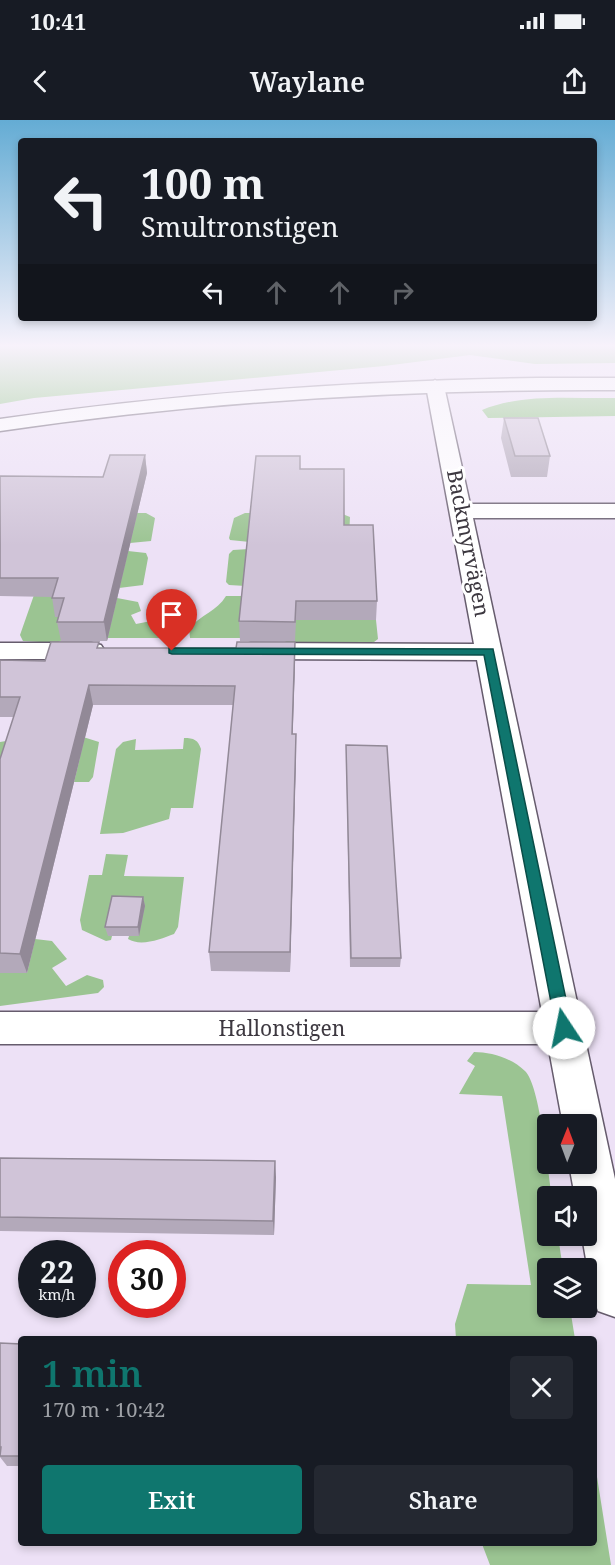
<!DOCTYPE html>
<meta charset="utf-8">
<style>
:root{--surface:#171b24;--page:#242831;--text:#f1f3f6;--muted:#9ea1a6;--accent:#0f766e}
body{margin:0;font-family:"Noto Serif",serif;background:var(--page);color:var(--text);height:100vh;display:flex;flex-direction:column;font-size:22px;white-space:nowrap}
*{box-sizing:border-box;margin:0}
p{font-size:20px;color:var(--muted)}
.icon{flex:none;width:33px;height:33px;fill:none;stroke:currentColor;stroke-width:2;stroke-linecap:round;stroke-linejoin:round}
.map{position:relative;flex:1;overflow:hidden}
.panel{position:absolute;left:18px;top:1216px;width:579px;height:210px;display:flex;flex-direction:column;background:var(--surface);border-radius:6px;box-shadow:0 3px 9px #0003}
.panel>*{flex:none}
.banner{position:absolute;left:18px;top:18px;width:579px;height:183px;border-radius:6px;box-shadow:0 3px 9px #0003;background:#171b24;color:var(--text);overflow:hidden}
.needle{width:39px;rotate:1deg}
.fabs{position:absolute;left:537px;top:994px;display:grid;gap:12px}
.fabs a{display:grid;place-items:center;width:60px;height:60px;border-radius:6px;background:var(--surface);box-shadow:0 3px 9px #0003;font-size:30px}
.speed{position:absolute;left:18px;top:1120px;display:flex;gap:12px;font-size:30px;font-weight:700;text-align:center}
.speed>*{display:grid;place-content:center;width:78px;height:78px;border-radius:50%;background:var(--surface);box-shadow:0 3px 9px #0003;line-height:1}
.speed small{font-size:15px;font-weight:400}
.speed .limit{border:9px solid #d22;background:#fff;color:#111}
.pin{position:absolute;display:grid;place-items:center;width:51px;height:51px;color:#fff;margin:-62px -26px;border-radius:50% 50% 50% 0;rotate:-45deg;box-shadow:0 0 6px #0007}
.pin .icon{rotate:45deg}
.me{position:absolute;width:66px;margin:-33px;rotate:349deg;stroke-linejoin:round;filter:drop-shadow(0 0 4px #0008)}
.turn{display:flex;align-items:center;gap:21px;height:126px;padding:0 24px;font-size:27px}
.turn .icon{width:78px;height:78px;stroke-width:2.5}
.turn b{display:block;font-size:42px;line-height:51px}
.lanes{display:flex;align-items:center;height:57px;padding:0 24px;background:#0003;justify-content:center;gap:30px;direction:ltr}
.lanes .off{opacity:.35}
.round{display:grid;place-items:center;flex:none;width:63px;height:63px;border-radius:6px;background:var(--page)}
.head{display:flex;align-items:center;justify-content:space-between;height:102px;padding:0 24px}
h1{font-size:36px;font-weight:600;line-height:45px;color:var(--accent)}
.primary-button{display:flex;gap:12px;margin-top:auto;padding:12px 24px}
.primary-button a{flex:1;height:69px;border-radius:6px;background:var(--accent);color:#fff;font-size:24px;font-weight:600;line-height:69px;text-align:center}
.primary-button a+a{background:var(--page);color:var(--text)}
.status{display:flex;justify-content:space-between;align-items:center;height:42px;padding:0 30px;background:var(--surface);direction:ltr}
.status svg{height:16px;fill:currentColor}
header{display:flex;justify-content:space-between;align-items:center;height:78px;padding:0 24px;background:var(--surface);font-size:27px;font-weight:600}
.map>svg:first-child{display:block}
</style>
<div class="status"><b>10:41</b><svg viewBox="0 0 49 12"><path d="M0 12V9h3v3zM5 12V6h3v6zM10 12V3h3v9zM15 12V0h3v12zM26 1h20v11H26zM47 4h2v5h-2z"/></svg></div>
<header><svg class="icon" aria-label="back" viewBox="0 0 24 24"><path d="M15 5l-7 7 7 7"/></svg>Waylane<svg class="icon" aria-label="share" viewBox="0 0 24 24"><path d="M12 15V3M7 8l5-5 5 5M5 13v7h14v-7"/></svg></header>
<div class="map">
<svg width="615" height="1445" viewBox="0 0 615 1445">
<rect width="100%" height="100%" fill="#ede1f6"/>
<path fill="#9bc492" d="M124,393h22l9,5 -4,23 -21,2 -74,74h56l5,-19 21,4 3,9 -10,4 5,9 20,-4 9,8 -1,10h-97l-11,5 -33,-2 -3,-6 21,-60z
M245,393h95l10,4 -5,103h31l2,19 -4,3 -83,2 -13,-6h-88l-1,-10c12,-13 28,-17 37,-32h19l5,-54 -20,-2 -1,-2 5,-20z
M249,429l-3,37 -17,-1 -3,-3 3,-28 4,-4z
M128,431l18,2 2,5 -5,27 -24,3z
M37,616h43l19,6 -6,35 -4,5h-15l6,-25 -80,40v-55z
M184,618c10,0 14,2 17,11l-8,59h-22l-2,11 -46,14 -23,1 16,-85 7,-7 13,-3 -1,11 48,-1z
M106,734l22,1 -4,21 60,1 -6,50 -4,7c-13,5 -33,13 -46,5l1,-3h-17l-1,4 -5,1 -24,-11 -2,-10 9,-45h13z
M35,819l17,2 15,18 -15,9 14,18 21,-11 16,5 1,7 -6,6 -98,13v-33h27z
M474,932c17,0 38,6 51,19 15,14 23,102 27,126h-4v39h10l5,33h-15v39h22l5,31h-119l-1,-15 12,-40 64,1 -29,-189 -43,-2 16,-28 -8,-5z
M594,1338l17,107h-121l-8,-21h112z"/>
<path fill="#85c077" d="M0,224h615v19l-80,1 -65,-9 -86,11 -350,32 -34,6z
M615,278v18l-127,2 -6,-8c41,-17 89,-11 133,-12z"/>
<g fill="none" stroke-linecap="round" stroke-linejoin="round">
<g stroke="#665c6d" stroke-width="3">
<path id="minor" d="M435,260l9,6 26,118h145v14h-142l142,661v138l-17,-6 -6,-17 -10,-58h4v-39h-11l-6,-33h17v-39h-23l-15,-81h-548v-32h542l-65,-352 -226,-1 -10,-2 -4,-6 4,-6 10,-2 223,1 -48,-258z
M0,523h91l10,2 4,6 -4,6 -10,2h-91z"/>
</g>
<g stroke="#665c6d" stroke-width="3">
<path id="tertiary" d="M538,258h77v12c-206,-1 -411,11 -615,41v-12c179,-26 357,-38 538,-41z"/>
</g>
<use href="#minor" fill="#fff" fill-rule="evenodd"/>
<use href="#tertiary" fill="#fff" fill-rule="evenodd"/>
</g>
<path fill="#b3a9ba" d="M504,298l46,38 -3,21h-36l-10,-39z
M145,335l2,18 -40,168h-46l-4,-19 1,-5h-3l-3,-20 -52,-1v-120l103,1z
M300,349l44,56 33,76 -1,19h-80l-1,21h-55l-1,-20z
M99,528l196,14 -3,72h4v20l-6,218 -79,-1 -2,-19 24,-247h-140l-66,268h-27v-214l14,-42h-14v-57l45,1z
M346,625l55,213 -1,9h-50z
M143,777l2,9 -6,30h-31l-3,-9z
M0,1038l276,19 -2,58 -274,-4z
M0,1223l21,1v122h-14l-7,-9z"/>
<path fill="#928997" d="M145,335l2,18 -40,168 -3,-19z
M295,522v20l-3,92v-20z
M89,565l4,20 -66,268 -7,-19z
M296,614v20l-6,218v-20z
M143,777l2,9 -6,30 -1,-9z
M275,1041l1,16 -2,58 -1,-14z"/>
<path fill="#d0c4d8" stroke="#928997" stroke-width="1.5" d="M504,298h34l12,38h-35z
M110,335h35l-41,167h-47l7,-24h-12l6,-20h-58v-102l103,1z
M256,336h44v13h44v56h29l4,76h-81l-1,21 -56,-1z
M51,522h48l-2,6h139l1,-6h58l-3,92h4l-6,218h-81l26,-266 -146,-1 -69,269 -20,-1v-194l20,-62h-20v-37l45,1z
M346,625l41,1 14,212h-50z
M112,776l31,1 -5,30h-33z
M0,1038l275,3 -2,60 -273,-4z
M0,1223l21,1v112h-21l1,-9h-1z"/>
<linearGradient id="sky" x2="0" y2="1"><stop stop-color="#64acd4"/><stop offset="0.53" stop-color="#f7f2fb"/><stop offset="1" stop-color="#f7f2fb" stop-opacity="0"/></linearGradient>
<rect width="615" height="426" fill="url(#sky)"/>
<path fill="#0f766e" stroke="#0a4d48" stroke-width="1.5" d="M169,528l324,1 79,379 -2,5h-12l-2,-5 -72,-373 -312,-1 -3,-1z"/>
<g text-anchor="middle" stroke-width="6" stroke-linejoin="round" paint-order="stroke">
<g font-size="21" fill="#3d3840" stroke="#fff">
<text transform="translate(468 423) rotate(79)" y="7">Backmyrvägen</text>
<text x="282" y="916">Hallonstigen</text>
</g>
</g>
</svg>
<div class="fabs">
<a><svg class="needle" viewBox="-14 -14 28 28"><path d="M0-13l5 13h-10z" fill="#e53935"/><path d="M0 13l5-13h-10z" fill="#9ea1a6"/></svg></a>
<a><svg class="icon" aria-label="sound" viewBox="0 0 24 24"><path d="M4 9h4l5-4v14l-5-4H4zM17 9q2 3 0 6"/></svg></a>
<a><svg class="icon" aria-label="layers" viewBox="0 0 24 24"><path d="M12 4l9 5-9 5-9-5zM3 14l9 5 9-5"/></svg></a>
</div>
<div class="speed"><div>22<small>km/h</small></div><div class="limit">30</div></div>
<div class="pin" style="left:172px;top:531px;background:#d93025"><svg class="icon" aria-label="arrive" viewBox="0 0 24 24"><path d="M6 21V4h12l-3 4 3 4H6"/></svg></div>
<svg class="me" style="left:564px;top:908px" viewBox="-20 -20 40 40"><circle r="19" fill="#fff"/><path d="M0-13L10 11 0 6-10 11z" fill="#0f766e"/></svg>
<div class="banner">
<div class="turn"><svg class="icon" aria-label="left" viewBox="0 0 24 24"><path d="M17 20v-9H6M10 6l-5 5 5 5"/></svg><div><b>100 m</b>Smultronstigen</div></div>
<div class="lanes"><svg class="icon" aria-label="left" viewBox="0 0 24 24"><path d="M17 20v-9H6M10 6l-5 5 5 5"/></svg><svg class="icon off" aria-label="ahead" viewBox="0 0 24 24"><path d="M12 20V5M6 11l6-6 6 6"/></svg><svg class="icon off" aria-label="ahead" viewBox="0 0 24 24"><path d="M12 20V5M6 11l6-6 6 6"/></svg><svg class="icon off" aria-label="right" viewBox="0 0 24 24"><path d="M7 20v-9h11M14 6l5 5-5 5"/></svg></div>
</div>
<section class="panel">
<div class="head"><div><h1>1 min</h1><p>170 m · 10:42</p></div><a class="round"><svg class="icon" aria-label="close" viewBox="0 0 24 24"><path d="M6 6l12 12M18 6L6 18"/></svg></a></div>
<div class="primary-button"><a>Exit</a><a>Share</a></div>
</section>
</div>
